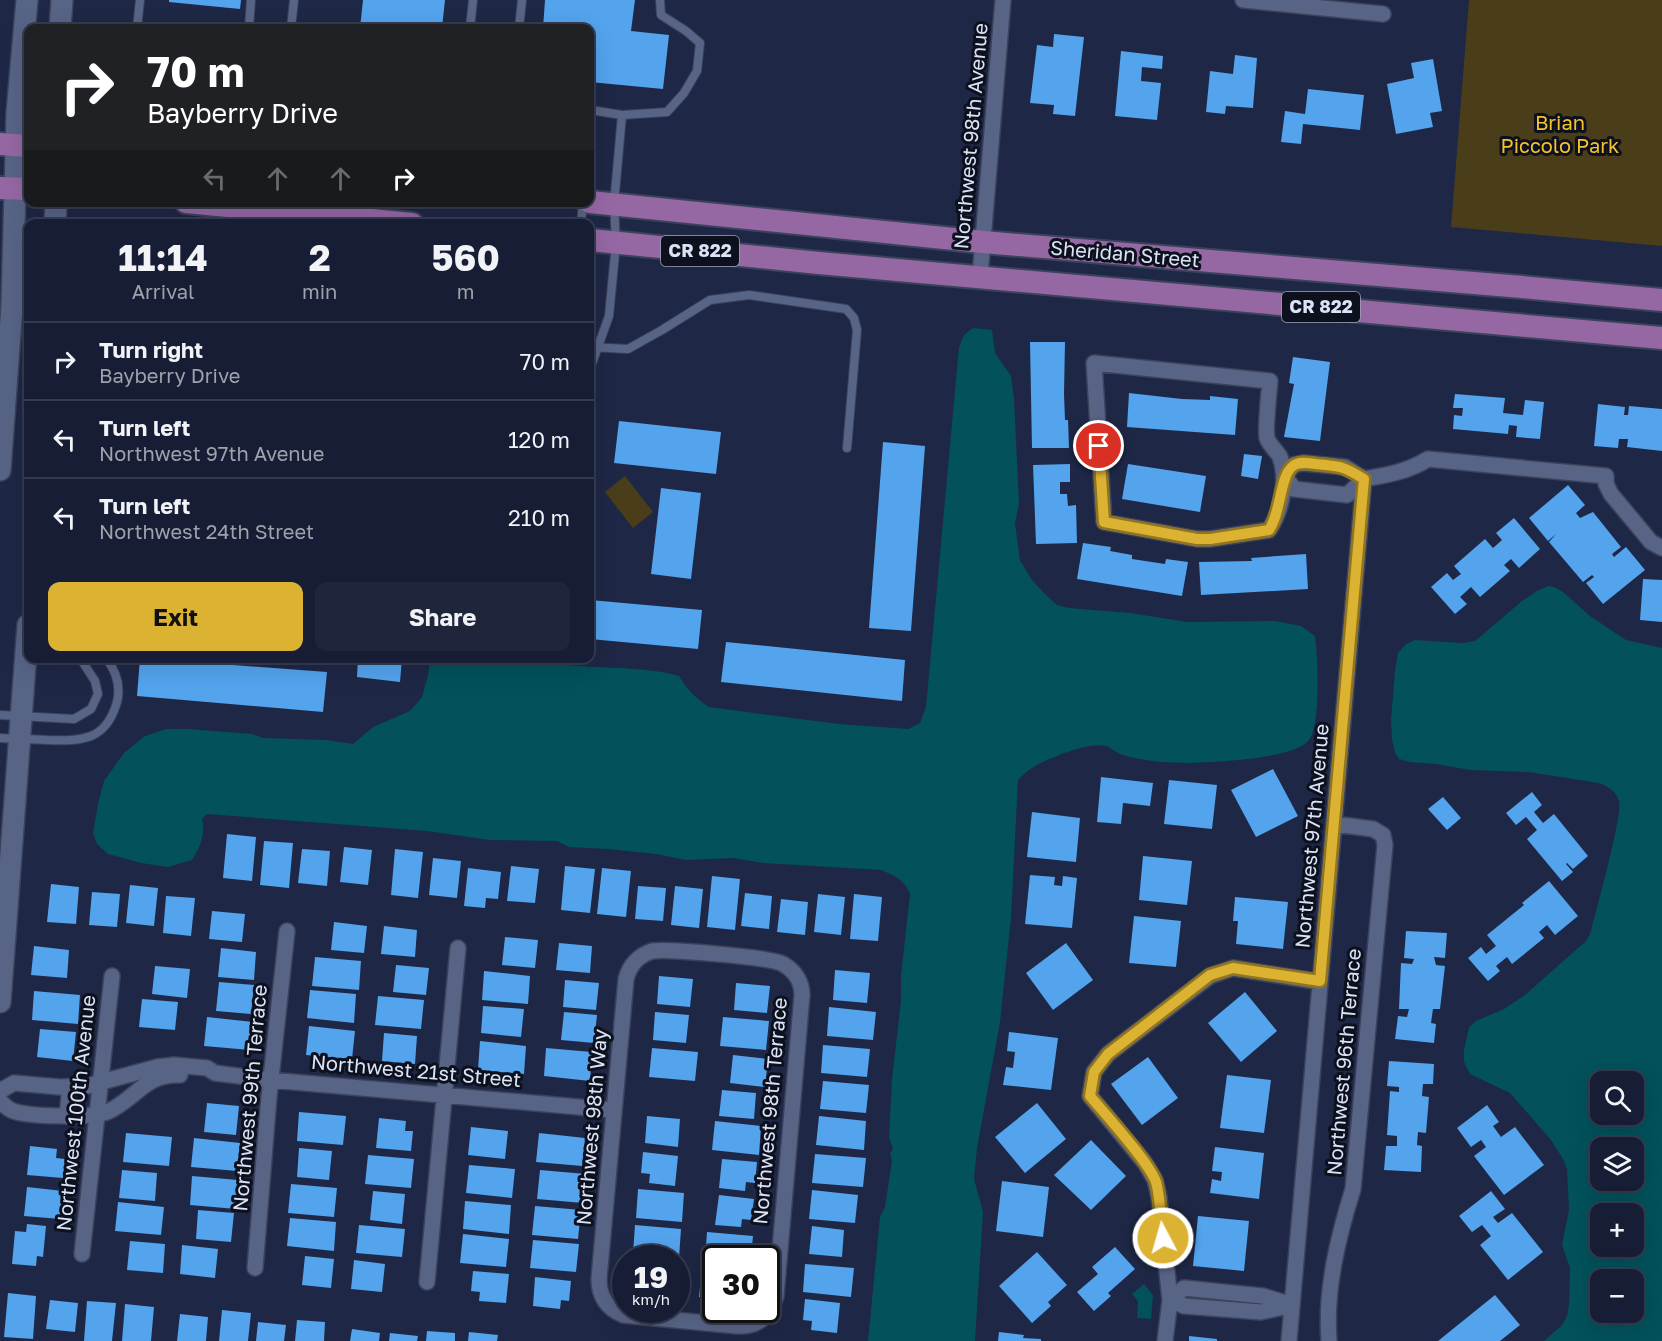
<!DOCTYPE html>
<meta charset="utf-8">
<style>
:root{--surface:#161d34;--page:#1f263c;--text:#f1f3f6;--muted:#9ea2ac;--line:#353b4f;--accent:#dcb233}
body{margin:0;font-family:"Golos Text",sans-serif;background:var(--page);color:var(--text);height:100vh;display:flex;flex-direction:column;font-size:22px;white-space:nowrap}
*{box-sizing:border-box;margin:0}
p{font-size:20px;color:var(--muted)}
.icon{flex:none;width:33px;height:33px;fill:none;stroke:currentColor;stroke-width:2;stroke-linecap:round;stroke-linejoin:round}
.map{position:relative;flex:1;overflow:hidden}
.side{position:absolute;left:24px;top:219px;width:570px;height:444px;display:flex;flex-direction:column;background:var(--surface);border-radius:12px;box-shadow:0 6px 24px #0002,0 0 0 2px var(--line)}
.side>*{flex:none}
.top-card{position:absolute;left:24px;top:24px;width:570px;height:183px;border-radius:12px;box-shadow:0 6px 24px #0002,0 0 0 2px var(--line);background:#202124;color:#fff;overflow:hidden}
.controls{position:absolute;left:1590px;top:1071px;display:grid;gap:12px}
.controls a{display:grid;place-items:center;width:54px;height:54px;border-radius:12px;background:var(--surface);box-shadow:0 6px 24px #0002,0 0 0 2px var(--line);font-size:30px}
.speed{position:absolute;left:612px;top:1245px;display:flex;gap:12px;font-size:30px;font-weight:700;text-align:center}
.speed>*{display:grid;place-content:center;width:78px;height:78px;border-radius:50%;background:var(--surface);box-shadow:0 6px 24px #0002,0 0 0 2px var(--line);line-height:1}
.speed small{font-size:15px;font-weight:400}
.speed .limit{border:3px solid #111;border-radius:9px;background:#fff;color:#111}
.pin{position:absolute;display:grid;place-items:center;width:51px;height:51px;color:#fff;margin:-26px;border:3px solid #fff;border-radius:50%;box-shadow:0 2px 6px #0007}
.me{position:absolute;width:66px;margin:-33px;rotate:354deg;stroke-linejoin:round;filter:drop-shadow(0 0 4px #0008)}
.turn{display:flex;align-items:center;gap:21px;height:126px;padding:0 24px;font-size:27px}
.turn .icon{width:78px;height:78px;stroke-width:2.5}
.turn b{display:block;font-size:42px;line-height:51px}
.lanes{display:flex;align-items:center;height:57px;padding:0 24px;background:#0003;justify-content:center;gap:30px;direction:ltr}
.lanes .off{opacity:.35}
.eta{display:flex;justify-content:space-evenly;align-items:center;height:102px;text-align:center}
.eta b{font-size:36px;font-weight:700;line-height:42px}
.button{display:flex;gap:12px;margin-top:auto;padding:12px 24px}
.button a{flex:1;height:69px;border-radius:12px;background:var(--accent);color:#111;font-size:24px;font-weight:700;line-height:69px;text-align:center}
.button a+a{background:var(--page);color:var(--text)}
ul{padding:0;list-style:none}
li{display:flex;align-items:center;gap:18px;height:78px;padding:0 24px;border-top:2px solid var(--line)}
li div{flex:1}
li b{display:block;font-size:22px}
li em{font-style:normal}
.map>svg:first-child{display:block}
</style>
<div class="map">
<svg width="1662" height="1341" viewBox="0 0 1662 1341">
<rect width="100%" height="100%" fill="#1e2745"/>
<path fill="#4a3d1a" d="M1469,0h193v246l-211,-19z
M625,476l28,36 -20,16 -28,-36z"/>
<path fill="#02515b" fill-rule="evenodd" d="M973,328l19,2 3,23 16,23 3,22 5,105 -4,21 5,36 12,20 13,14 12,11 12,3 62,5 56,9 88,-1 26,5 14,10c3,20 6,88 -6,104 -15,21 -120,25 -147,22 -12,-1 -33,-4 -44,-9 -4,-2 -8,-6 -12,-7 -17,-5 -60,13 -74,22 -5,3 -10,8 -14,12l-7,138 -11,104 -23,126 -3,31 9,33 -8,129h-107l12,-124 5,-10 7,-46 -2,-7 3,-6 -4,-10 3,-59 9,-79v-25l9,-81c-6,-15 -15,-18 -29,-24l-118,-7 -30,-5 -47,2 -30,-6 -48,-5 -39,-2 -12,-6 -67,-1 -63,-9 -220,-17 -5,5c4,14 -2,29 -10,41l-24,7 -27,-4 -33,-9 -11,-10 -4,-11 5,-29 6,-23 20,-28 21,-17 21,-7h22l64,5 11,4 63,2 27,4 20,-17 37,-16 12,-14 6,-22 2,-16h106c44,13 97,4 143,17 8,13 17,23 30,31l130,17 69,5 12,-6 6,-16 33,-360 5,-12z
M1548,586l6,1 9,5 27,24 36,24 36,8v693h-118l18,-16 5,-9 2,-12 1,-36 -8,-23 7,-35 -2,-41 -4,-10 -12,-19 -41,-47 -40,-19 -6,-12v-12l5,-23 7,-6 28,-12 21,-14 62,-55 4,-9c5,-20 32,-117 28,-130 -3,-10 -11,-15 -20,-18l-71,-11 -58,-2 -34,-6 -27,-2 -10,-3 -4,-6 -3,-13 -1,-20 4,-49 3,-18 8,-9 9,-4 48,3 12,-2 47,-40 15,-10zM1600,1082h34v32h-34zM1600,1148h34v32h-34zM1600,1214h34v32h-34zM1600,1280h34v32h-34z
M1144,1284l9,11 -2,24 -14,-1 1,-17 -6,-7z"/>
<path fill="#53a3ed" d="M169,0h72l-1,9 -71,-7z
M363,0h82l-3,28h-82z
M545,0h90l-4,31 38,4 -6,54 -73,-7v-54h-47z
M1054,34l30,3 -9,79 -22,-2 1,-9 -24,-2 7,-58 16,2z
M1121,51l42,5 -1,13 -20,-2 -1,14 20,2 -4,37 -42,-4z
M1235,55l22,3 -4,50 -27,-2 -1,8 -19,-2 4,-41 23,3z
M1433,59l9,52 -12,2 3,14 -37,7 -9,-50 27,-6 -3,-15z
M1308,89l56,6 -4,35 -57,-6 -2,20 -20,-2 4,-31 20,3z
M1030,342h35l-1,52 1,26h3l1,28h-37z
M1293,357l37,5 -10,79 -36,-4 10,-53 -5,-1z
M1129,393l53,6 28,1v-4l28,3 -3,36 -108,-8z
M1455,394l50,4 -2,15 20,2 2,-15 19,2 -4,37 -24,-2 1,-11 -8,-1 -1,9 -55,-5 1,-14 8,1 1,-8h-10z
M1598,404l27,3 -1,8h4l1,-9 33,3v42l-35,-4 1,-8h-9l-1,9 -24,-2z
M619,421l102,11 -5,42 -102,-11z
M883,442l42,4 -14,185 -42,-3z
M1244,454l18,2 -4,23 -17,-3z
M1070,464v18h-10v12h7l1,12 8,-1 1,38 -41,1 -3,-79z
M1128,464l78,12 -6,36 -78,-13z
M1568,485l17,20 -9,8 4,5 13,-6 28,35 -9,7 2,3 12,-10 19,23 -42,34 -17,-21 8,-6 -2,-2 -9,7 -34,-40 7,-8 -8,7 -19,-23z
M661,488l40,5 -10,86 -40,-5z
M1514,518l26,31 -21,19 -8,-9 -7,6 6,6 -30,26 -9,-10 -11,10 7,7 -12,10 -24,-27 16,-14 6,7 8,-6 -7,-8 31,-27 8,9 9,-8 -6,-7z
M1083,543l28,4 -1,4 22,4v4l33,5 1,-5 22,3 -6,34 -105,-17z
M1306,554l2,35 -107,6 -2,-33 53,-1 -1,-3z
M1643,579l19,1v42l-22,-2z
M590,600l112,10 -4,39 -108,-10z
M726,642l179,18 -3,41 -181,-19z
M140,658l187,14 -4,40 -186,-16z
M358,658h44l-2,24 -43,-5z
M1273,769l25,47 -42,21 -25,-47z
M1101,777l52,6 -3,23 -27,-3 -2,21 -24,-2z
M1169,780l48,5 -5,44 -48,-5z
M1532,792l10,13 -8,7 9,11 11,-9 34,42 -15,13 -6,-6 -1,1 7,8 -11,9 -35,-42 10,-9 -11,-13 -10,8 -10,-12z
M1443,797l18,21 -14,12 -19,-21z
M1032,812l48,6 -4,44 -49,-5z
M227,834l29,3 -4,44 -29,-3z
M264,841l29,2 -4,45 -29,-3z
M344,847l28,3 -4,35 -28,-3z
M302,849l28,2 -3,35 -29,-3z
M395,849l28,3 -5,46 -27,-3z
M1143,856l49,5 -5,44 -48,-5z
M433,858l28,3 -4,37 -28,-3z
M511,866l28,3 -4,34 -28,-2z
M565,866l30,3 -5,44 -29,-3z
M468,868l33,4 -3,27 -12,-1 -1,10 -21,-2z
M602,868l29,3 -5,46 -29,-3z
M1030,875l25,2 -1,8 8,1 1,-10 14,2 -5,50 -47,-4z
M712,876l28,3 -5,51 -28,-3z
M1549,881l29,35 -23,19 -8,-10 -8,7 5,6 -32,26 -5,-7 -11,9 4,5 -12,10 -20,-23 13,-11 5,7 10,-8 -9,-11 37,-30 -2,-2z
M51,884l28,3 -3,37 -29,-2z
M130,885l28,3 -4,38 -28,-3z
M638,886l28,2 -3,33 -28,-2z
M675,886l28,3 -4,39 -28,-3z
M92,892l28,2 -3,33 -28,-2z
M745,893l27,3 -3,33 -28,-3z
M818,894l27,3 -4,38 -27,-3z
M854,894l28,3 -4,44 -28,-2z
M166,896l29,2 -4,38 -28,-3z
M1235,897l53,5 -5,47 -47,-5 2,-23h-5z
M781,899l27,3 -3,33 -28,-3z
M212,911l33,3 -3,28 -33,-3z
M1134,916l47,5 -5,46 -47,-4z
M334,922l33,4 -3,27 -33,-3z
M384,926l33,4 -2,27 -34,-3z
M1406,931l41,2 -2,25 -11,-1 2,8 9,1 -5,43h-7l-2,14 5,1 -2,19 -39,-4 3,-23 9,1 2,-8h-10l2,-46 11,1 2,-5 -10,-1z
M505,937l33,3 -3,28 -33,-3z
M559,943l33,3 -2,27 -34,-3z
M1066,943l27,37 -40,30 -27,-37z
M34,946l35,4 -2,28 -36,-3z
M221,948l35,4 -2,28 -36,-3z
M315,957l46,4 -2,29 -47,-4z
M396,965l33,3 -3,27 -33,-3z
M155,966l35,3 -3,29 -35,-4z
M835,970l35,3 -3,30 -34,-3z
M484,971l46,5 -2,28 -46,-4z
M659,976l34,3 -3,28 -33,-3z
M565,980l34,3 -3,27 -33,-3z
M219,982l35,3 -3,29 -35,-3z
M736,983l34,3 -3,27 -33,-3z
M310,990l46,4 -2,29 -47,-5z
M34,991l46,4 -2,29 -46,-4z
M1245,992l32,39 -36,31 -33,-39z
M378,996l46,4 -3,29 -46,-4z
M142,999l36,3 -3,28 -36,-3z
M483,1006l41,3 -3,28 -40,-4z
M829,1007l47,5 -3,28 -46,-4z
M564,1012l33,3 -3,28 -33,-3z
M655,1012l34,3 -3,28 -33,-3z
M207,1017l46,5 -3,28 -46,-4z
M723,1017l46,4 -3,29 -46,-4z
M309,1026l46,5 -3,28 -46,-4z
M40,1029l36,3 -3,29 -36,-4z
M1009,1032l49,6 -7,52 -48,-5 3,-18 7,1 2,-16 -8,-1z
M384,1033l33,3 -2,28 -33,-3z
M480,1041l46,5 -2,28 -46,-4z
M823,1045l47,4 -3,28 -46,-4z
M546,1048l46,4 -2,29 -46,-5z
M652,1048l46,4 -3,29 -46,-4z
M733,1055l35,4 -3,28 -35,-4z
M1148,1057l30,41 -36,27 -31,-41z
M1389,1061l45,3 -1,20h-10l-1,12 7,1 -3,36 -8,-1 -1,13 5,1 -1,26 -37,-2 2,-24h11v-10l-10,-1 3,-44 9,1v-5l-12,-1z
M1227,1075l44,5 -7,53 -44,-5z
M823,1081l46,4 -3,28 -46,-4z
M722,1090l34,3 -2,26 -35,-3z
M207,1103l32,3 -3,29 -32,-3z
M1037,1103l29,36 -41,34 -30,-36z
M1487,1105l12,17 -6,4 8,11 14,-10 29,38 -40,30 -30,-39 12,-9 -5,-7 -10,7 -14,-19z
M299,1112l47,4 -3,29 -46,-4z
M647,1116l33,3 -2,28 -33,-4z
M819,1116l47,5 -2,29 -48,-5z
M379,1118l27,3 -1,10h8l-2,20 -35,-3z
M715,1121l46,5 -2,29 -47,-5z
M471,1127l37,4 -3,28 -37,-4z
M126,1133l46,4 -3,29 -46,-4z
M539,1133l46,5 -3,28 -46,-4z
M194,1138l46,5 -3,28 -46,-4z
M1091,1140l35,36 -35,34 -37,-35z
M30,1146l27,3 -1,9 9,1 -2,19 -36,-3z
M1215,1147l49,6 -5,46 -49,-6 2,-14 9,2 1,-9 -10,-1z
M299,1148l33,3 -3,29 -32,-3z
M643,1152l35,4 -3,30 -26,-3 1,-9 -9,-1z
M815,1154l51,4 -3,29 -51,-4z
M368,1155l46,4 -3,29 -46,-4z
M722,1159l35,3 -2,21 -9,-1 -1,9 -26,-3z
M469,1165l46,4 -3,29 -46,-5z
M122,1170l35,3 -2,28 -36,-3z
M540,1170l46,4 -3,29 -46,-4z
M192,1176l46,4 -2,29 -46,-4z
M1002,1181l47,6 -6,50 -47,-6z
M291,1184l46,4 -3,29 -46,-4z
M27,1187l36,4 -3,28 -36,-3z
M638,1189l46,4 -2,29 -46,-4z
M812,1190l46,5 -3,28 -46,-4z
M373,1191l32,3 -3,30 -32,-4z
M1491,1191l14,18 -12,8 5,6 14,-10 31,39 -35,28 -28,-35 11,-9 -9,-11 -10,7 -13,-16z
M719,1195l35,4 -3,21 -9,-1 -1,8 -26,-2z
M465,1201l46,4 -2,29 -46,-5z
M118,1202l46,5 -3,28 -46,-4z
M535,1206l46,4 -3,29 -46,-4z
M198,1210l36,3 -3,29 -35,-3z
M1198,1216l51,5 -5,50 -51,-5z
M290,1218l46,4 -2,29 -47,-5z
M27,1224l19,2 -3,31 -6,-1 -1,10 -24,-2 3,-33 11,1z
M359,1225l46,4 -3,28 -46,-4z
M635,1225l46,4 -2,29 -46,-5z
M812,1226l32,4 -2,27 -33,-3z
M707,1232l46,4 -2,22h-35v4l-11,-1z
M463,1234l46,5 -3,28 -46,-4z
M533,1240l46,4 -3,28 -46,-4z
M130,1241l35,3 -2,29 -36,-3z
M182,1245l36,4 -3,29 -35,-4z
M1115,1247l20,22 -27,24 3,3 -17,15 -17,-19 21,-18 -6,-7z
M1037,1252l30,33 -19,17 3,4 -19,17 -33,-37z
M305,1256l29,3 -3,29 -29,-3z
M354,1260l31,4 -3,28 -31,-3z
M805,1264l49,4 -3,29 -48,-5z
M702,1268l14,1v29l-17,-1z
M473,1271l36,3 -3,29 -27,-2 1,-9 -9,-1z
M535,1277l36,4 -2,20 -8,-1 -1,9 -27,-3z
M8,1293l28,3 -3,43 -29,-2z
M1495,1295l25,30 -20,16h-62z
M805,1299l35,4 -3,30 -26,-3 1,-9 -9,-1z
M50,1300l28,3 -3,29 -29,-3z
M87,1301l29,2 -4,38h-28z
M125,1304l29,3 -3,34h-29z
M222,1310l29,3 -3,28h-29z
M180,1314l28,3 -2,24h-29z
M297,1320l28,2 -1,19h-29z
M258,1322l28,3 -2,16h-28z
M352,1329l28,4 -1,8h-29z
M427,1331l28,2v8h-29z
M469,1332l29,3 -1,6h-29z
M999,1332l25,3 -1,3 18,1v2h-43z
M390,1333l28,3 -1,5h-28z
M1189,1336l28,3v2h-28z"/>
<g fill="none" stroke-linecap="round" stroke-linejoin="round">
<g stroke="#3b425b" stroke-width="10">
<path id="lane" d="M137,28l3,-28
M249,28l2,-28
M291,28l3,-28
M470,28l3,-28
M519,28l3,-28
M590,110l32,5 45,-3 17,-19 13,-22 3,-28 -14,-12 -25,-16 -1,-15
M581,224l2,-22
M590,347l38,2 34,-19 48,-30 39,-5 97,14 8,9 3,12 -10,118
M590,369l19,-53 7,-73 -2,-39 8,-89
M0,715l74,4 17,-10 7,-15 -3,-13 -15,-23
M0,738c16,1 31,1 47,2 35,1 59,1 70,-38 4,-16 -1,-31 -11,-44"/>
</g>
<g stroke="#3b425b" stroke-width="18">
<path id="street" d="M1243,0l140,14
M980,276l23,-276
M1094,363l176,18c-1,12 -5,48 -3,57 2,7 10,13 13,19 8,23 2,54 -11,73l-59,9h-13l-93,-17z
M1303,463l42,4 19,12 -17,16 -53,-6 -9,-13 8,-11z
M1364,479c23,-4 43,-7 64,-20l178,17v8l5,10 40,48 11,6
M652,951c17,-2 118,6 131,13 12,7 19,18 19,31l-26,301c-6,20 -18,31 -39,30l-114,-11c-16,-7 -24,-18 -24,-36l27,-300c4,-15 12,-23 26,-28z
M0,1091l14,-8 46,4 27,-1 70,-19 17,-2 33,3 8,5 55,7 343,30
M0,1101c3,3 7,7 11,9 12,7 83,8 96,2 28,-12 38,-39 73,-37
M67,1116l3,-29
M82,1254l30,-278
M255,1268l14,-171 18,-166
M427,1282l31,-334
M1184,1288l79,8 29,9 -31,7 -77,-6 -14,-6z
M1165,1341l5,-41 -11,-103 -4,-17 -10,-17 -55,-67 4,-24 14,-18 102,-78 23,-8 87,14
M1289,1341l75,-862
M1329,1341c-4,-51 9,-104 24,-152l32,-344 -2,-10 -10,-6 -38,-5"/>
</g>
<g stroke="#3b425b" stroke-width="24">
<path id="secondary" d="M60,28l2,-28
M55,224l1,-22
M0,470l12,-164 5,-193 10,-113
M0,1002l28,-377"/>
</g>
<g stroke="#3b425b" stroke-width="26">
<path id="primary" d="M0,144l28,2
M0,188l28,1
M186,202l226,22
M590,202l393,40 539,45 140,13
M590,240l229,23 843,75"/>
</g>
<use href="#lane" stroke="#586486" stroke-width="8"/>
<use href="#street" stroke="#586486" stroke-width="15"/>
<use href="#secondary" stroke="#586486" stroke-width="21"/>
<use href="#primary" stroke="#9568a4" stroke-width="22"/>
</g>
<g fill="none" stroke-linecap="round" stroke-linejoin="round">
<g stroke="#8f7421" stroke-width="15">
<path id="route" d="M1099,446l5,76 93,17h13l59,-9c12,-17 11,-55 24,-64 6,-5 16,-3 23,-2 23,2 27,2 48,15l-44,502 -87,-13 -23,7 -102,79 -14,18 -4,24c16,19 59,66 66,86 5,18 4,38 7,56"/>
</g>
<use href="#route" stroke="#dcb233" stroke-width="10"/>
</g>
<g text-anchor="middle" stroke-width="6" stroke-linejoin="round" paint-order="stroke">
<g fill="#0d111e" stroke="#9ea4b6" stroke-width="1.5">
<rect x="661" y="236" width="78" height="30" rx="4.5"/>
<rect x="1282" y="292" width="78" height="30" rx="4.5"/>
</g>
<g font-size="18" font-weight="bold" fill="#dce3f7">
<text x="700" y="257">CR 822</text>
<text x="1321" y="313">CR 822</text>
</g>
<g font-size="20" fill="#f3c22e" stroke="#0d111e">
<text x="1560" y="130">Brian<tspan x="1560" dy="23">Piccolo Park</tspan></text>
</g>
<g font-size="20" fill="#dce3f7" stroke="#0d111e">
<text transform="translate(971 136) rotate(-85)" y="7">Northwest 98th Avenue</text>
<text transform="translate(1125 254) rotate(5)" y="7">Sheridan Street</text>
<text transform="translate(1312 836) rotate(-85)" y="7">Northwest 97th Avenue</text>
<text transform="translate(1344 1062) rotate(-85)" y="7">Northwest 96th Terrace</text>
<text transform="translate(416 1071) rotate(5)" y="7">Northwest 21st Street</text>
<text transform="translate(250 1098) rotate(-85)" y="7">Northwest 99th Terrace</text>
<text transform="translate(770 1111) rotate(-85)" y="7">Northwest 98th Terrace</text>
<text transform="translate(76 1113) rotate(-84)" y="7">Northwest 100th Avenue</text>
<text transform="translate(592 1127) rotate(-85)" y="7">Northwest 98th Way</text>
</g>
</g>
</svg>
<div class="controls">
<a><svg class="icon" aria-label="search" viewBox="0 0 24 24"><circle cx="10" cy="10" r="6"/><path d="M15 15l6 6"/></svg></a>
<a><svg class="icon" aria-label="layers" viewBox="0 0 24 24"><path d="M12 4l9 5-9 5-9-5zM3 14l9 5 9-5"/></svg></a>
<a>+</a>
<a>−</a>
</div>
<div class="speed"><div>19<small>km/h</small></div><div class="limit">30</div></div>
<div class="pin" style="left:1099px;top:446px;background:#d93025"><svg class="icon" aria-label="arrive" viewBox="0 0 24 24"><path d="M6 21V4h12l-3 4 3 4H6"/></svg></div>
<svg class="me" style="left:1163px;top:1238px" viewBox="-20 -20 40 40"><circle r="17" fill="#dcb233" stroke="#fff" stroke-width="3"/><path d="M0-11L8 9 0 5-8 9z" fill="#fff"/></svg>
<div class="top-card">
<div class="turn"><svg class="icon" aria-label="right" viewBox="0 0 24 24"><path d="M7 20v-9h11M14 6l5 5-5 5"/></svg><div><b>70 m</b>Bayberry Drive</div></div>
<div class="lanes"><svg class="icon off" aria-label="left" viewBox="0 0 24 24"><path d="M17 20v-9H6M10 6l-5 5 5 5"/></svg><svg class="icon off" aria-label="ahead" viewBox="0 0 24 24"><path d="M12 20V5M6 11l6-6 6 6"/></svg><svg class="icon off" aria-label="ahead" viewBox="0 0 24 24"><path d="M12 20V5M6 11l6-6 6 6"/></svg><svg class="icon" aria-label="right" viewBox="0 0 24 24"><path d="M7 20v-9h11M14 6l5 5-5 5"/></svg></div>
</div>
<section class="side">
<div class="eta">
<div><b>11:14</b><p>Arrival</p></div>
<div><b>2</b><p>min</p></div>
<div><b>560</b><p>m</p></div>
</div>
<ul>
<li><svg class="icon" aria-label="right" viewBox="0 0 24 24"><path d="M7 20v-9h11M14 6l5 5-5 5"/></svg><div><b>Turn right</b><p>Bayberry Drive</p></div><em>70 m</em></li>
<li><svg class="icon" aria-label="left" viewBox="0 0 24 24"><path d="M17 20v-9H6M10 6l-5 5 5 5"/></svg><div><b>Turn left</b><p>Northwest 97th Avenue</p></div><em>120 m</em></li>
<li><svg class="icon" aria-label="left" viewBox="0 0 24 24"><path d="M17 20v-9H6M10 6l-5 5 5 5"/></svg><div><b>Turn left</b><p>Northwest 24th Street</p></div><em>210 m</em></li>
</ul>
<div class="button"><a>Exit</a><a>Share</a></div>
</section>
</div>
